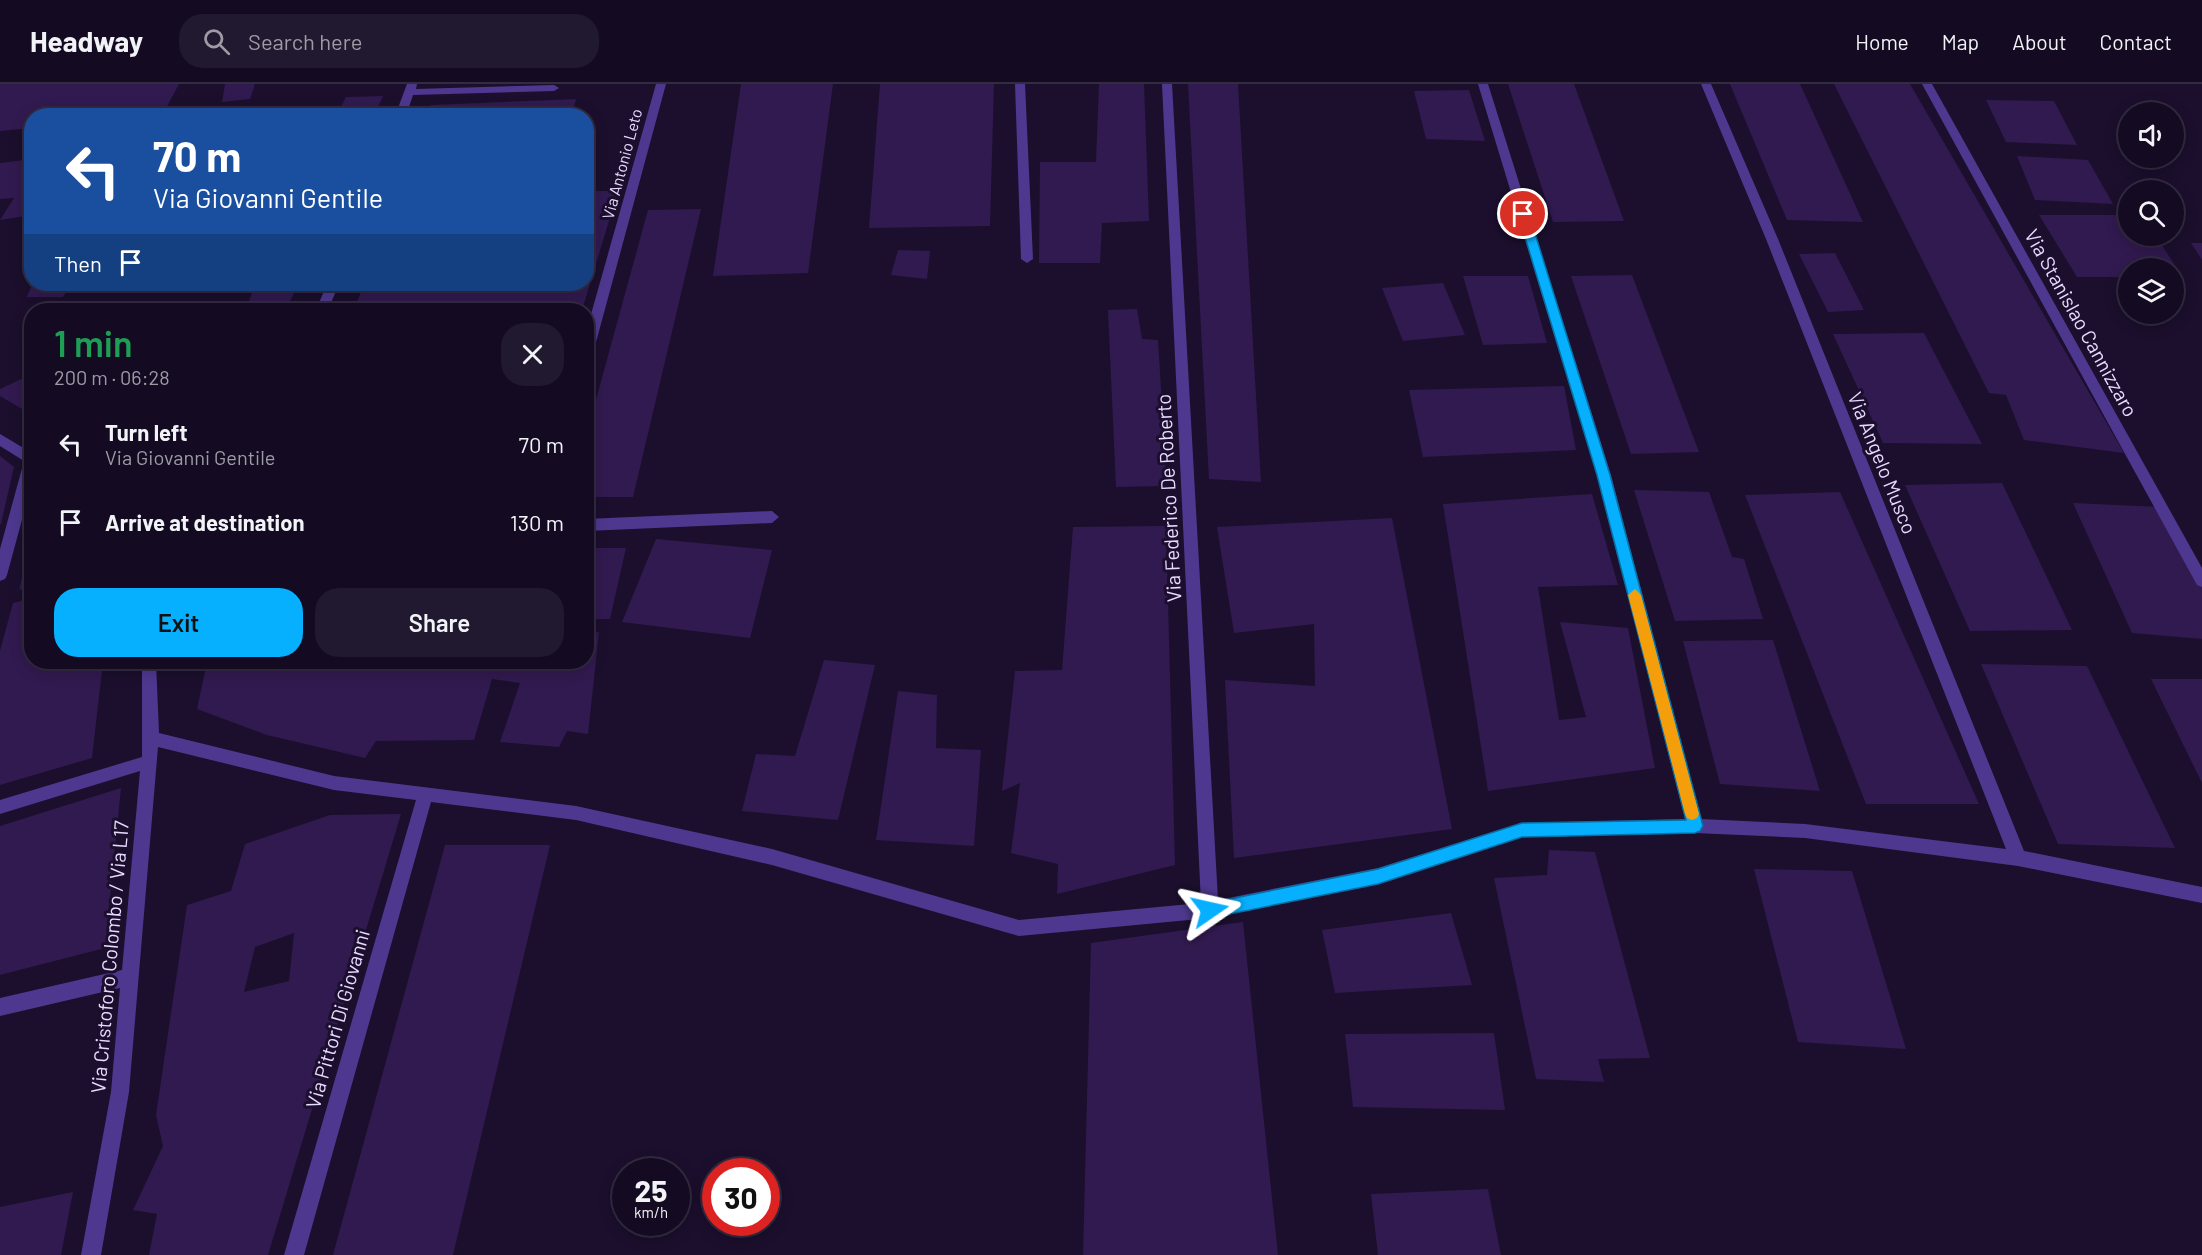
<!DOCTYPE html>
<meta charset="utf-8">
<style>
:root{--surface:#140b22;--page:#21192f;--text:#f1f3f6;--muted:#9d9ba5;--line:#332b40;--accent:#07afff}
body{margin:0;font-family:Barlow,sans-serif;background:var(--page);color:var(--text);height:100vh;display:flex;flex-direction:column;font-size:22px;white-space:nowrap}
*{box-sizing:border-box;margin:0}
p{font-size:20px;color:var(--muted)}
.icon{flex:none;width:33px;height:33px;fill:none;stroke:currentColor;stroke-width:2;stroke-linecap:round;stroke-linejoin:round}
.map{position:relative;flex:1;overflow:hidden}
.sheet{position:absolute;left:24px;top:219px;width:570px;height:366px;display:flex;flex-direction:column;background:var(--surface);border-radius:24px;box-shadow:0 3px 15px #0003,0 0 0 2px var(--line)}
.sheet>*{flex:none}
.banner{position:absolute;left:24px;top:24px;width:570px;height:183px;border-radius:24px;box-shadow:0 3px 15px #0003,0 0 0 2px var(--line);background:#1a4fa0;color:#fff;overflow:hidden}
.fabs{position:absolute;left:2118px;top:18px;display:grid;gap:12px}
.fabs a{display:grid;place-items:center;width:66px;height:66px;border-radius:50%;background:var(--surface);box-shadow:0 3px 15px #0003,0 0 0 2px var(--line);font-size:30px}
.speed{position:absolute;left:612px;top:1074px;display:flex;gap:12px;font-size:30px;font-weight:700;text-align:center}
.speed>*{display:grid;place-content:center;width:78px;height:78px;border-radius:50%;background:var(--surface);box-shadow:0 3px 15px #0003,0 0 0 2px var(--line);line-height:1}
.speed small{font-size:15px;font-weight:400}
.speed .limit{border:9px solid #d22;background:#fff;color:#111}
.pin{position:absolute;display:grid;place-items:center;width:51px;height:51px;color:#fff;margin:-26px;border:3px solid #fff;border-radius:50%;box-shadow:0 2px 6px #0007}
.me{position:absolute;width:66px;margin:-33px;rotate:79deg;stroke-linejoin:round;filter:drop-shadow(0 0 4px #0008)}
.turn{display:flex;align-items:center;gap:21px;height:126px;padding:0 30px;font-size:27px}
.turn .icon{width:78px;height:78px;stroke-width:2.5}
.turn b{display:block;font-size:42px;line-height:51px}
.then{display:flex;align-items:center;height:57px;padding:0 30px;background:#0003;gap:12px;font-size:22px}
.round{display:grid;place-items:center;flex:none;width:63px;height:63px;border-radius:24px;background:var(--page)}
.summary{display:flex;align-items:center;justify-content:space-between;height:102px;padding:0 30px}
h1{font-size:36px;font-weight:600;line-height:45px;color:#1e9e55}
.cta{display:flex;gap:12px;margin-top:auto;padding:12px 30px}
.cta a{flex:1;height:69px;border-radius:24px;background:var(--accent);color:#111;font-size:24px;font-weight:600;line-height:69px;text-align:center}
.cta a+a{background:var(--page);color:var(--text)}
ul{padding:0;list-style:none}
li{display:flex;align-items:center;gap:18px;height:78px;padding:0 30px}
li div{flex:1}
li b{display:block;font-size:22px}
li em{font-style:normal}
header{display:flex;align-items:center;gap:36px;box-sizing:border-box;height:84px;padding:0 30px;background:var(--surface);border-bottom:2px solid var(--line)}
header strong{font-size:28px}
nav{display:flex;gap:33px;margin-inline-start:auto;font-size:21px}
.search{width:420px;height:54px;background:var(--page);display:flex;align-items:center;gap:15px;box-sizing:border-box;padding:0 21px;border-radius:24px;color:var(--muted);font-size:22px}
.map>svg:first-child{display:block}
</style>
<header>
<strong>Headway</strong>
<div class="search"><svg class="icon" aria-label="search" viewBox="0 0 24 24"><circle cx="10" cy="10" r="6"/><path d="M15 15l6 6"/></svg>Search here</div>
<nav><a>Home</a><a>Map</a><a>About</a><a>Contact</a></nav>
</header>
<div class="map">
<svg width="2202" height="1171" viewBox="0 0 2202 1171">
<rect width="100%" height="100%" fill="#1b0f2d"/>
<path fill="#311a4f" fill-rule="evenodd" d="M0,0h179l-15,28 -30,4h-102v12l-32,3z
M225,0h30l-5,15 -28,3z
M741,0h92l-25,189 -95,3z
M880,0h114l-4,142 -121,2z
M1099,0h45l5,137 -47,2 -2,40h-61l1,-101h56z
M1188,0h50l23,398 -52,-3z
M1508,0h66l50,137 -71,1z
M1730,0h70l63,138 -76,-2z
M1834,0h76l214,369 -100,-13 -18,-45 -17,-2z
M1469,6l16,51 -59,-2 -12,-48z
M383,12l-9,20h-38l10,-19z
M576,15l-4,17h-145l4,-11z
M1986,16l68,1 23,44 -71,-3z
M2017,72l71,4 25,44 -78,-4z
M32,75v56l-32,5 14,-22 -14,1v-36z
M586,107h32l-36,119h-228l10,-26h222z
M701,125l-68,288h-47v-61l62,-226z
M2039,131h89v21h28l27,42h-9v-10h-46v9h-51z
M2191,159h11v17z
M898,166l32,1 -3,28 -36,-4z
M1835,169l29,57 -36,2 -29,-58z
M1632,191l67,177 -68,2 -60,-178z
M1463,192h65l19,67 -64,2z
M1443,199l22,52 -62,6 -21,-53z
M32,200h39l-8,13h-36z
M255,200h43l-12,26h-40z
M1137,225l5,30 16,1 9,146 -51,1 -8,-177z
M1924,249l58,111 -99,-1 -50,-109z
M32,290v41l-32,-19v-7z
M1564,302l12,64 -153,7 -14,-67z
M0,372l14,11 -13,57h-1z
M2002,399l70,147 -102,1 -65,-146z
M1634,406l75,2 23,65 12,2 19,60 -88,2z
M1840,408l139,312h-113l-121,-309z
M1592,410l26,91 -80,2 21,133 27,-3 -26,-95 68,6 27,140 -167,23 -45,-287z
M2073,419l87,4 42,79v53l-70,-6z
M1392,434l60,311 -218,29 -9,-178 90,6 -1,-62 -80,9 -17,-106z
M1166,442l9,339 -118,29 1,-30 -47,-11 9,-70 -18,8 13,-120 47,-1 11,-143z
M656,455l116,11 -22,88 -128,-16z
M31,456l1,47 -13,3z
M586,464h40l-16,71h-24z
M32,514v64h71l-11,96 -92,27v-134l13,-48z
M599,548l-11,102 -21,-3 -8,16 -59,-5 20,-59 -28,-4 -18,61 -98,1 -11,17 -98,-23 -70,-26 9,-42 63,-5h317v-28z
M1773,556l47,151 -100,-7 -37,-143z
M824,576l51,5 -37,155 -96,-9 14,-57 39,2z
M1981,580l106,2 88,182 -117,-4z
M2151,595h51v104z
M898,607l39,4 -1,53 45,2 -7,96 -98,-6z
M121,704l-16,160 -105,27v-149z
M401,730l-133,441h-119l8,-41 -24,-4 30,-64 -7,-31 31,-210 44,-14 14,-47 85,-29zM294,849l-5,48 -45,11 11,-45z
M445,761h105l-97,410h-120z
M1549,766l46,2 55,206 -52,1 6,23 -68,-3 -42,-201 53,-3z
M1754,785l98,2 54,178 -108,-7z
M1451,829l21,72 -137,8 -13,-63z
M1243,838l35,333h-195l8,-312z
M1494,949l11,77 -152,-3 -8,-73z
M1488,1105l13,66h-123l-7,-61z
M73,1108l-12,63h-61v-48z"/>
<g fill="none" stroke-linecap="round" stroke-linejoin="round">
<path fill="#4e388f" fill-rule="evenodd" d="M407,0h10l-1,5 138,-4 5,3 -5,3 -141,4 -7,21h-11z
M656,0h10l-74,273 -6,4v-29z
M1015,0h10l8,175 -6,4 -6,-4z
M1162,0h10l46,816 160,-32 144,-45 163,-4 -88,-344 -119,-391h10l123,391 90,344 104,5 201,25 -240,-610 -65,-155h10l67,155 246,612 178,36v16l-184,-37 -213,-28 -110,-5 -173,4 -144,47 -168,34 -191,18 -247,-71 -196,-45 -145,-18 -127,453h-20l132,-455 -82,-10 -176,-43 -29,345 -28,163h-20l30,-163 9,-104 -120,28v-18l122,-28 18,-199 -140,43v-14l142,-43v-95h14l3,71 175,43 242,30 196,43 247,71 182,-17z
M1922,0h10l270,484v19l-5,-2z
M327,200h12l-11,26h-12z
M0,350l32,19v30l-25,92 -2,4 -5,2v-32l24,-88 -24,-15z
M772,427l7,6 -7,6 -186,8v-12z"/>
</g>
<path fill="#07afff" stroke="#0572a6" stroke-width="1.5" d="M1523,127l6,3 81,261 93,351 -3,5 -5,2 -173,4 -144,47 -168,34 -5,-3 -3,-5 3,-5 5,-2 168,-34 144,-46 164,-3 -89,-345 -79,-261z"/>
<path fill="#f59e0b" d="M1635,505l6,6 58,219 -2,4 -5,2 -5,-2 -2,-4 -57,-219z"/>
<g text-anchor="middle" stroke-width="6" stroke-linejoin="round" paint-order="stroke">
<g font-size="16" fill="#e7dbff" stroke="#1b0f2d">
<text transform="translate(622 80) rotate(-75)" y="6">Via Antonio Leto</text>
</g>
<g font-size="20" fill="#e7dbff" stroke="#1b0f2d">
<text transform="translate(2081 239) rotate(61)" y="7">Via Stanislao Cannizzaro</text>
<text transform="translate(1882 379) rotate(68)" y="7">Via Angelo Musco</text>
<text transform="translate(1169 414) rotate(-93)" y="7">Via Federico De Roberto</text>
<text transform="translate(110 873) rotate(-85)" y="7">Via Cristoforo Colombo / Via L17</text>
<text transform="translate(338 935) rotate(-74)" y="7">Via Pittori Di Giovanni</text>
</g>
</g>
</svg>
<div class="fabs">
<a><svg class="icon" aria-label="sound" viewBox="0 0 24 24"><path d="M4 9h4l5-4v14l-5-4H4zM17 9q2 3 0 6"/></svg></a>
<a><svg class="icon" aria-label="search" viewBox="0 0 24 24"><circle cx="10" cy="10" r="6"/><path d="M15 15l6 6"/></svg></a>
<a><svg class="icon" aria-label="layers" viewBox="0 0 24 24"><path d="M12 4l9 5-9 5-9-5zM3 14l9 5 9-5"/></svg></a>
</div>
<div class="speed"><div>25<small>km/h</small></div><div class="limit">30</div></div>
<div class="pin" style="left:1523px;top:130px;background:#d93025"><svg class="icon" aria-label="arrive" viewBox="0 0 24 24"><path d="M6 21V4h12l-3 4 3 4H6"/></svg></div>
<svg class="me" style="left:1210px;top:826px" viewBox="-20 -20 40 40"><path d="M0-17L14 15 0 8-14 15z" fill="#07afff" stroke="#fff" stroke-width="4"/></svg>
<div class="banner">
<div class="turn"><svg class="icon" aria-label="left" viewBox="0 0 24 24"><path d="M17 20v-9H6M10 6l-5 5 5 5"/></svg><div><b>70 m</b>Via Giovanni Gentile</div></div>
<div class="then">Then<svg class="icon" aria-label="arrive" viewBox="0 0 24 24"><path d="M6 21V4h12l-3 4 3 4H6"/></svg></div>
</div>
<section class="sheet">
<div class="summary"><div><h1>1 min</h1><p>200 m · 06:28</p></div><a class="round"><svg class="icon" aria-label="close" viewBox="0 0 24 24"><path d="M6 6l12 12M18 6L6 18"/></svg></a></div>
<ul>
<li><svg class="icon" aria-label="left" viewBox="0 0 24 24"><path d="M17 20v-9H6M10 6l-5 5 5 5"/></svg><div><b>Turn left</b><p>Via Giovanni Gentile</p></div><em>70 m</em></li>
<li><svg class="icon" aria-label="arrive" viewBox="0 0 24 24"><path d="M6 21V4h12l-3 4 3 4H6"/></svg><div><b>Arrive at destination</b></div><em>130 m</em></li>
</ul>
<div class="cta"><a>Exit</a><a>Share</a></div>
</section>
</div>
